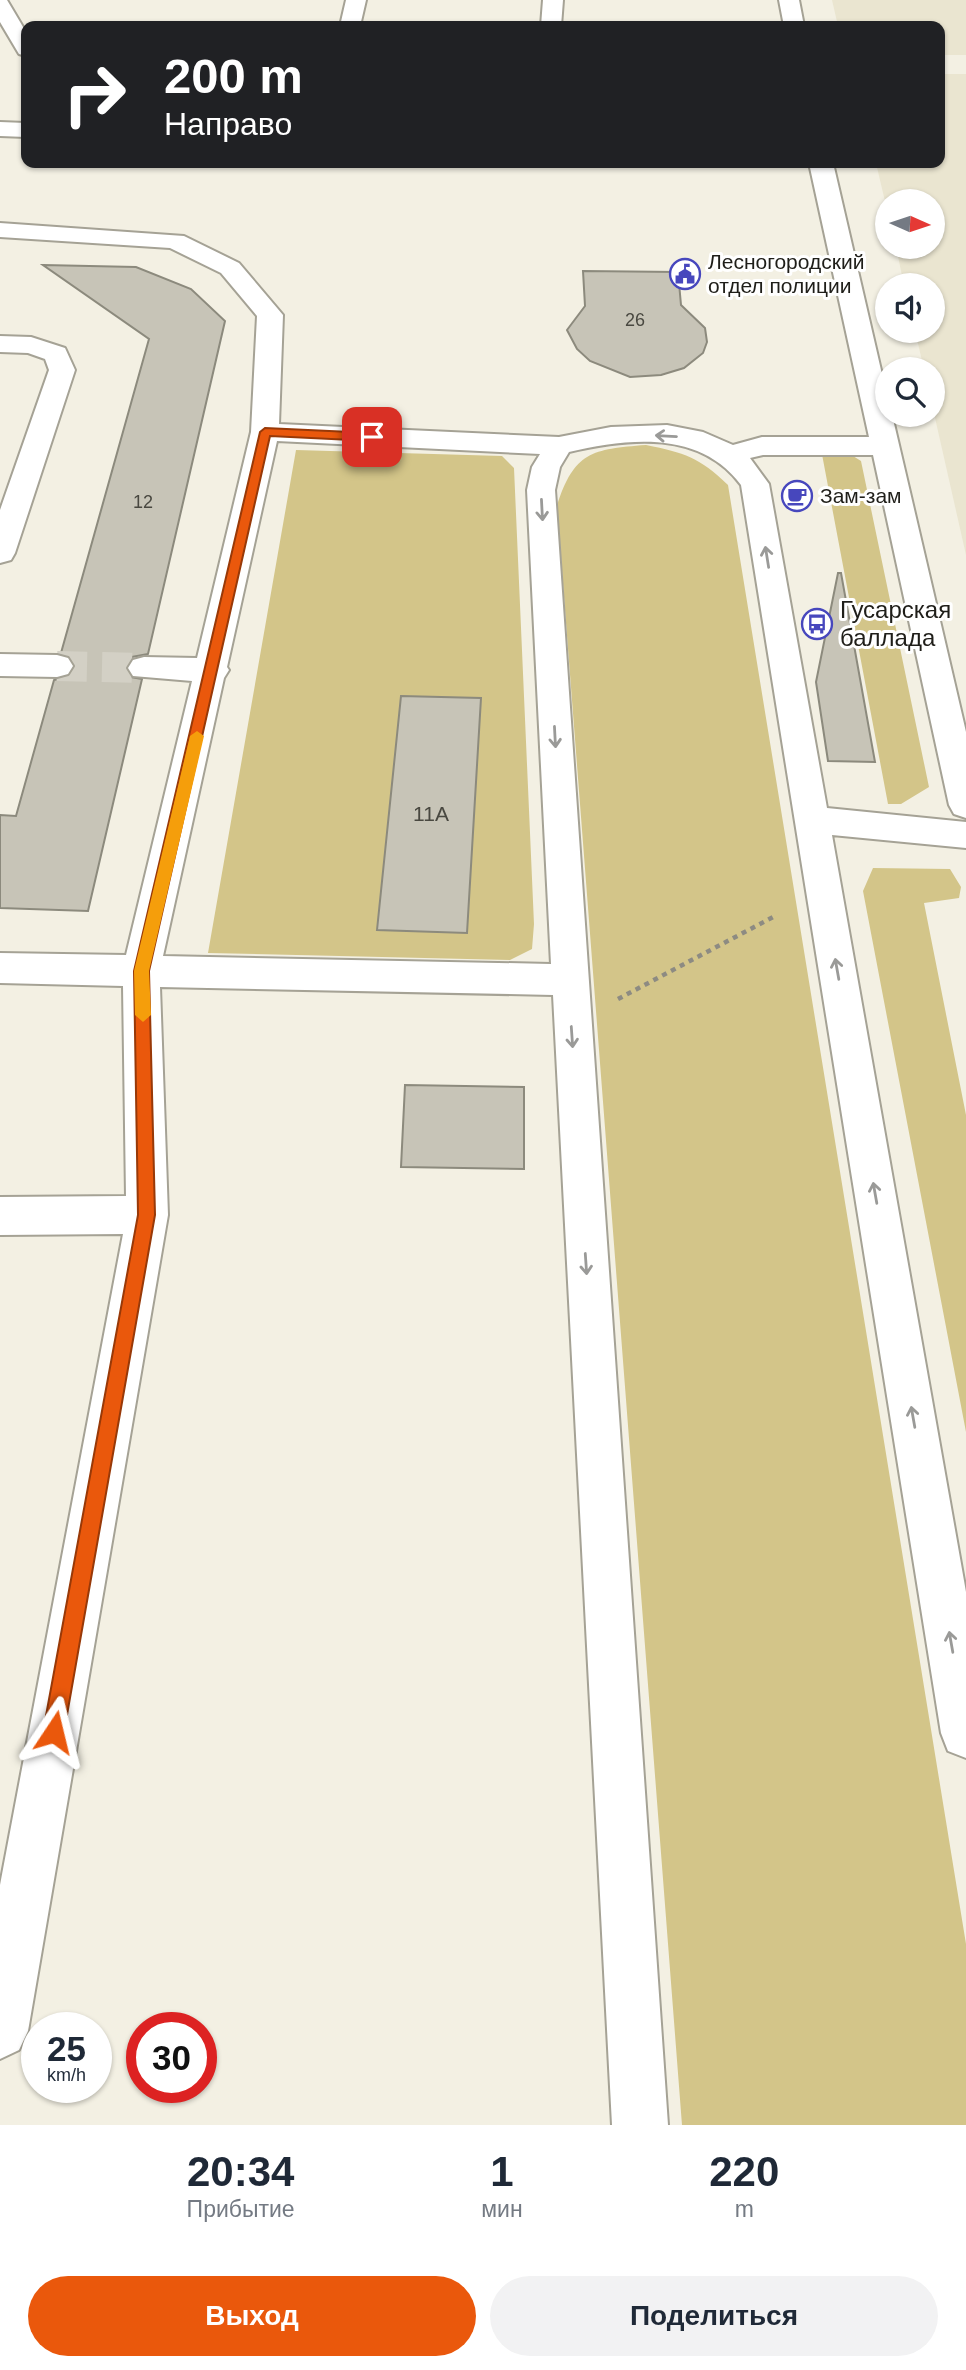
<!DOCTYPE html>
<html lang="ru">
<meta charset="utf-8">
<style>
:root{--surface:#fff;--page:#f2f2f3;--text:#1f2937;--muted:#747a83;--accent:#ea580c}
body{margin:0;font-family:Arial,sans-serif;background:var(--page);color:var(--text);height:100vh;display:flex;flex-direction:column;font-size:26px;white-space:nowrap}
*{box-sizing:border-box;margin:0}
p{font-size:23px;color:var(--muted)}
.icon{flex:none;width:38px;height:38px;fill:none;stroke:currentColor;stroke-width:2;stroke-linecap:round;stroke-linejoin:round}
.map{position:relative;height:2125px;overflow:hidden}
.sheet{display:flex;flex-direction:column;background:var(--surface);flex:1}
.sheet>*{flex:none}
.top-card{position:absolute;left:21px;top:21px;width:924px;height:147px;border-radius:14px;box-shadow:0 2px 5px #0004;background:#202124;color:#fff;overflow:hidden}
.needle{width:46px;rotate:93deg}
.tools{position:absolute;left:875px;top:189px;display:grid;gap:14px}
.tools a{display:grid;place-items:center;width:70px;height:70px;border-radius:50%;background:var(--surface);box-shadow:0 2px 5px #0004;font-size:35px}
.speed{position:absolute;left:21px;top:2012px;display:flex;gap:14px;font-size:35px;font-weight:700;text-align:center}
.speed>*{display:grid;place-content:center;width:91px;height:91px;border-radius:50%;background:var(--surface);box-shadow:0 2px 5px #0004;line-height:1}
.speed small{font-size:18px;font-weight:400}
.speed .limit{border:10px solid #d22;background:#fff;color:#111}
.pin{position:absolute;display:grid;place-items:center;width:60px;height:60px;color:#fff;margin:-30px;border-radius:14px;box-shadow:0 4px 10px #0006}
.me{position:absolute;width:77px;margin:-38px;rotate:10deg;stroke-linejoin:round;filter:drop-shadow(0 0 5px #0008)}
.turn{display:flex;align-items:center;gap:24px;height:147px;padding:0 28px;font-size:32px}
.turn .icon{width:91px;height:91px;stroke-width:2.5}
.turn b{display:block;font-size:49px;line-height:60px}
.eta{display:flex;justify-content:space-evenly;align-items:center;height:119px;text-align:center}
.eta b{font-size:42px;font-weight:700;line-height:49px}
.button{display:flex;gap:14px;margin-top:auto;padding:14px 28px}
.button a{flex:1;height:80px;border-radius:42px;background:var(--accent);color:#fff;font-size:28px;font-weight:700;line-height:80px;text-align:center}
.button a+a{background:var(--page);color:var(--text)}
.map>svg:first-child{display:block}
</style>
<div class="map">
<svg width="966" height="2125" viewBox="0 0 966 2125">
<rect width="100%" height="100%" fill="#f3f0e3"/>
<path fill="#eae5d0" d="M832,0h134v55h-26v-29h-102z
M940,74h26v481l-33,-146v-40h-9l-9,-38h18v-46h-29l-8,-38h37v-46h-46v9l-11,-47h64z"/>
<path fill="#d3c589" d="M646,445c39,8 53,12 82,40l238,1459v181h-284l-125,-1619c17,-54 35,-57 89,-61z
M821,449l24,2 16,10 68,326 -28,17h-13z
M296,450l206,6 12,12 20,456 -2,25 -22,11 -302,-7z
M873,868l77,1 11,18 -2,11 -35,5 42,212v317l-103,-541z"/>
<path fill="#c7c4b7" stroke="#8c8a7d" stroke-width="2" d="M43,265l93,2 55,22 34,32 -77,333 -16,3 -6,10 5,10 11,2 -54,232 -88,-3v-93l16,1 38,-136 15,-3 6,-10 -5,-10 -9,-4 88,-314z
M583,271l95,1 3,33 24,23 2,14 -4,11 -19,15 -23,7 -31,2 -40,-16 -13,-12 -10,-19 18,-24z
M838,573h3l34,189 -47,-1 -12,-79z
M401,696l80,2 -14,235 -90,-3z
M405,1085l119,2v82l-123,-2z"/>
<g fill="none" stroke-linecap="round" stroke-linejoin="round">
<path stroke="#d3d0c5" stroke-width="30" stroke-dasharray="30 15" stroke-linecap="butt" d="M57,666l87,2"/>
<g stroke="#a5a295" stroke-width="4">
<path id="minor" d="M0,0h7l19,32v24l-7,-2 -19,-32z
M346,0h20l-6,26h-20z
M543,0h20l-2,26h-20z
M779,0h20l5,26h-20z
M0,122l26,1v14l-26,-1z
M809,163h24l54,233v19h5l74,317v86l-12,-4 -5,-9 -76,-350h-110l-13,3 19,26 58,324 139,14v26l-134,-13 134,757v166l-18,-7 -7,-18 -200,-1248c-41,-55 -112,-47 -172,-33l-9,15 -5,23 113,1635h-56l-59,-1130 -393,-8 8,228 -140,816 -9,19 -19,9v-174l123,-651 -123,1v-38l126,-1 -3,-210 -123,-3v-30l126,2 66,-274 -59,-5 -5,-8 5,-8 11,-3 53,1 54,-226 6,-116 -36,-43 -51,-25 -170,-11v-14l184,13 55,27 44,52 -4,109 280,13 52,-10 56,-2 36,7 30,13 29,-8h107zM277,441l263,13 -8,13 -5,23 24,474 -388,-8 61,-278 5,-8 -2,-3z
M0,336l31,1 34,11 10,22 -60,183 -4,7 -11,3v-53l49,-140 -4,-11 -17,-6 -28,-1z
M0,654l57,1 11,3 5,8 -5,8 -11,3 -57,-1z"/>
</g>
<path stroke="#8d8b82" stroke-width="4.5" stroke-dasharray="5 5" stroke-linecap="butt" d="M618,999l157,-83"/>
<use href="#minor" fill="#fff" fill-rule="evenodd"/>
</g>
<defs><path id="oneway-shaft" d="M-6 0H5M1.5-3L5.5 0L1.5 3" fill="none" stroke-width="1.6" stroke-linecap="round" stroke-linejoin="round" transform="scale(1.75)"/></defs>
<g stroke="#9a9a98">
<use href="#oneway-shaft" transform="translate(666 436) rotate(-177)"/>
<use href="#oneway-shaft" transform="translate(542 510) rotate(87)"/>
<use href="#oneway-shaft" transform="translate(767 557) rotate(-99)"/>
<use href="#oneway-shaft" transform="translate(555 737) rotate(87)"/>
<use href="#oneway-shaft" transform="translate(837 969) rotate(-100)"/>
<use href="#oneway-shaft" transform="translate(572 1037) rotate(86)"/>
<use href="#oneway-shaft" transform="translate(875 1193) rotate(-100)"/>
<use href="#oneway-shaft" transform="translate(586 1264) rotate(86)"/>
<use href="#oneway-shaft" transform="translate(913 1417) rotate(-100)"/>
<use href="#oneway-shaft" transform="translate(951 1642) rotate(-100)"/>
</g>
<path fill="#ea580c" stroke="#983908" stroke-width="2" d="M265,428l107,5 6,4 -6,4 -102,-5 -121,535 6,244 -91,517 -3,7 -7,3 -8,-3 -3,-7 95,-517 -4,-244 126,-539z"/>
<path fill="#f59e0b" d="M197,731l7,5 -55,235 2,44 -8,7 -8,-7 -1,-44 56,-235z"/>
<defs>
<g id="civic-ring" transform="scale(1.575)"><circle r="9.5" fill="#fff" stroke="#4747bd" stroke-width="1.5"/><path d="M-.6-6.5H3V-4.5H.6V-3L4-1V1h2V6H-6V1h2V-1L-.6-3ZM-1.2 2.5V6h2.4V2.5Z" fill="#4747bd"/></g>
<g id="cafe-ring" transform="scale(1.575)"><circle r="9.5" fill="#fff" stroke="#4747bd" stroke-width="1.5"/><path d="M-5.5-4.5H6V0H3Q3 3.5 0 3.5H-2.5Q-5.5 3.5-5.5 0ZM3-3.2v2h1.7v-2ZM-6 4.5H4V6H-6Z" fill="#4747bd"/></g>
<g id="bus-ring" transform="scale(1.575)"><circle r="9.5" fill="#fff" stroke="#4747bd" stroke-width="1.5"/><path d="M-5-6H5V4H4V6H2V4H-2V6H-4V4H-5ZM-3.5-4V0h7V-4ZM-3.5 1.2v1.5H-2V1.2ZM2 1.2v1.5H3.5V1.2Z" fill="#4747bd"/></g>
</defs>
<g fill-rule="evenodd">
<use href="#civic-ring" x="685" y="274"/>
<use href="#cafe-ring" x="797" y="496"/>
<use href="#bus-ring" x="817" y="624"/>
</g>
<g text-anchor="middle" stroke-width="6" stroke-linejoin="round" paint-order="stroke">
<g font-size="18" fill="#494840">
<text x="635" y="326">26</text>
<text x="143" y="508">12</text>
</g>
<g font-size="21" fill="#1f1e19" stroke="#fff" text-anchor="start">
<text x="708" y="269">Лесногородский<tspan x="708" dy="24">отдел полиции</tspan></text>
<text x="820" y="503">Зам-зам</text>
</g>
<g font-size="21" fill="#494840">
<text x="431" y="821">11А</text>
</g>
<g font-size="24" fill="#1f1e19" stroke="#fff" text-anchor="start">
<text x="840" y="618">Гусарская<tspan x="840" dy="28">баллада</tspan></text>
</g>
</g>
</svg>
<div class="tools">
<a><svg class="needle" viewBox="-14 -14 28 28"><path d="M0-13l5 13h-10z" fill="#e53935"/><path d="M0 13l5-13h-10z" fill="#747a83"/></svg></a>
<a><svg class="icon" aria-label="sound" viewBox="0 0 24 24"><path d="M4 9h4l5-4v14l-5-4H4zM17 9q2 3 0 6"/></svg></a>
<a><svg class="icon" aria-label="search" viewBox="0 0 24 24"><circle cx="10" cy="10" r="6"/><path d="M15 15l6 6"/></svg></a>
</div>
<div class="speed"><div>25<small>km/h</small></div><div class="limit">30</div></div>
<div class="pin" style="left:372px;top:437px;background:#d93025"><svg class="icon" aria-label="arrive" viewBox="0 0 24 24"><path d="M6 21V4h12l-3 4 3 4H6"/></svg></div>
<svg class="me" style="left:54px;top:1732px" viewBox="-20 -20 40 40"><path d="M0-17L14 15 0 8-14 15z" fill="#ea580c" stroke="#fff" stroke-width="4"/></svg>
<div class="top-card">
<div class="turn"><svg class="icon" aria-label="right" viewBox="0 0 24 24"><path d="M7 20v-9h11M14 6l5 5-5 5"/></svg><div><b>200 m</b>Направо</div></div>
</div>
</div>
<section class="sheet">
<div class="eta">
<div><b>20:34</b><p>Прибытие</p></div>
<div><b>1</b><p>мин</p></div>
<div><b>220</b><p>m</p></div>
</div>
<div class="button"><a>Выход</a><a>Поделиться</a></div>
</section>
